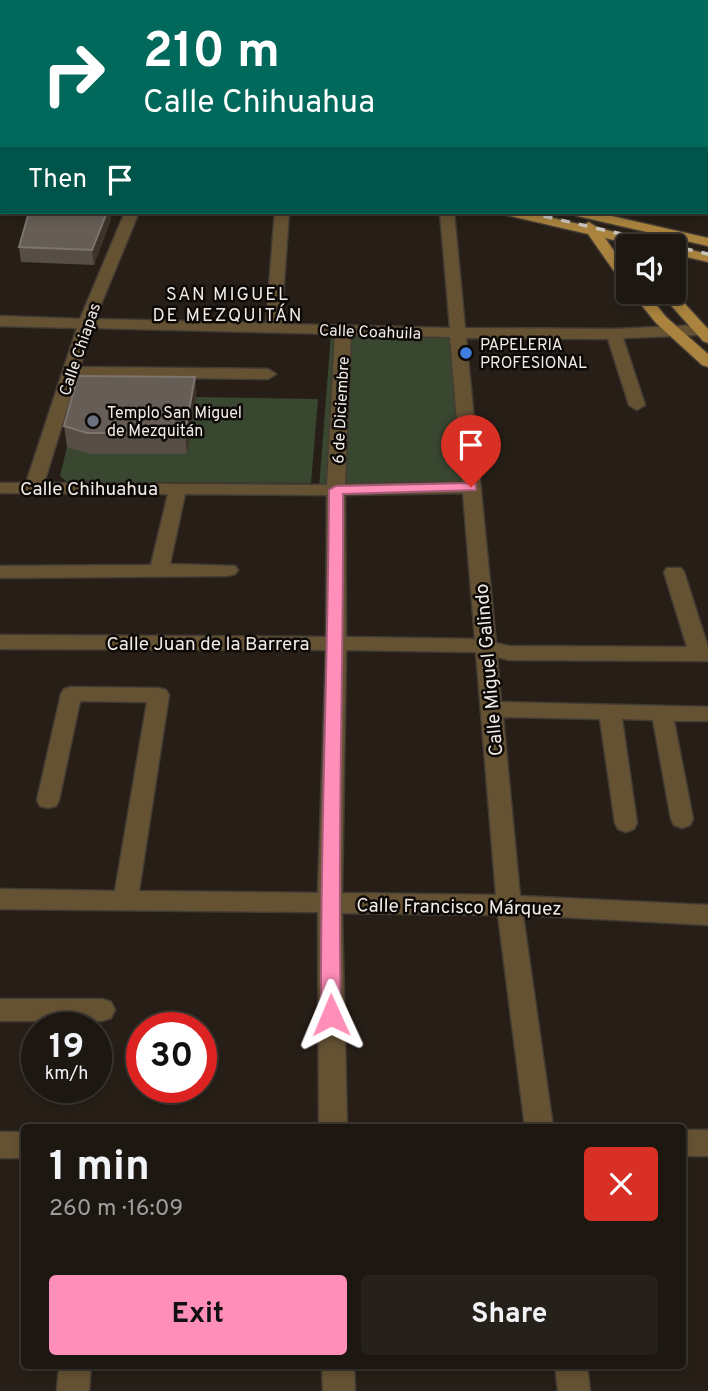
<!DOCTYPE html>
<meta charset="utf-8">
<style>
:root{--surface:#1d1711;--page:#25201a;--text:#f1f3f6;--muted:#a09f9f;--line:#3b3631;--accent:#ff8eb9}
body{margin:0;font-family:Overpass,sans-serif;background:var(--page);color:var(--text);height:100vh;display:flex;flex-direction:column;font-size:26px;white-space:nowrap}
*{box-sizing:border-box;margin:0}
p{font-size:23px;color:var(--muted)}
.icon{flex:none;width:38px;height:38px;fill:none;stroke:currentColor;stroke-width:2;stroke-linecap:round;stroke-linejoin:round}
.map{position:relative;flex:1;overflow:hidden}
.sheet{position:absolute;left:21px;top:1124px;width:665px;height:245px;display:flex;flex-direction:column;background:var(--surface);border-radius:7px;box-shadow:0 4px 10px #0003,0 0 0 2px var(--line)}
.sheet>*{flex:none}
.banner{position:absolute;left:0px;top:0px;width:709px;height:214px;box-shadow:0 4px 10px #0003,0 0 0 2px var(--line);background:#00695c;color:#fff;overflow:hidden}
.buttons{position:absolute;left:616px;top:234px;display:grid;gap:14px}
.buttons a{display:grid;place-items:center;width:70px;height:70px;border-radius:7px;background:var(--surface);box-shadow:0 4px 10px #0003,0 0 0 2px var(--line);font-size:35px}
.speed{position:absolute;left:21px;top:1012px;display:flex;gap:14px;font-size:35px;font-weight:700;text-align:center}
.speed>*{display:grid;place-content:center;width:91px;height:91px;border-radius:50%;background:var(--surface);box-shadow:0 4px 10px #0003,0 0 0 2px var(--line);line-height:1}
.speed small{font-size:18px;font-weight:400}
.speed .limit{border:10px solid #d22;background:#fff;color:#111}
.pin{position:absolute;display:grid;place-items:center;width:60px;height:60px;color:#fff;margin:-72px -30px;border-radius:50% 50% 50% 0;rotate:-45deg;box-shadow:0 0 7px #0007}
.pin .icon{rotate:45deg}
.me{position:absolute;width:77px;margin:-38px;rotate:359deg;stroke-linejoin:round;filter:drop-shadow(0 0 5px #0008)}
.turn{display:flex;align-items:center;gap:24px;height:147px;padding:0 28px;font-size:32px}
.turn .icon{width:91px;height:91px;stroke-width:2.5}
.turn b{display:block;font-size:49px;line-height:60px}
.then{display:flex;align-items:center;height:66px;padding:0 28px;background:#0003;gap:14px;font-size:26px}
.round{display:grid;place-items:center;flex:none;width:74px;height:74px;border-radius:7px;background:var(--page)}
.summary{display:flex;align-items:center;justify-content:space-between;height:119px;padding:0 28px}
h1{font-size:42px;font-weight:700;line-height:52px}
.cta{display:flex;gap:14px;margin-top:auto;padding:14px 28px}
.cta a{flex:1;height:80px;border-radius:7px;background:var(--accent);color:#111;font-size:28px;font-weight:700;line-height:80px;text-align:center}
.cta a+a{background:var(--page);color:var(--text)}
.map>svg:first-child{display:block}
</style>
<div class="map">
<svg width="708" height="1391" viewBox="0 0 708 1391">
<rect width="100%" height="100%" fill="#271f17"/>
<path fill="#394731" d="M331,334l121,3 14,149 -147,2z
M196,397l122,2 -7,84 -244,-1 -7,-6 7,-29 120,7z"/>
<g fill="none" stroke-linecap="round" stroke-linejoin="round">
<g stroke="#433c34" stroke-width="3">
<path id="minor" d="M219,0h10l1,2h-10z
M371,0h10l1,2h-10z
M707,3h1v6h-1z
M707,31h1v6h-1z
M707,111h1v8h-1z
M707,160h1v8h-1z
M0,174h2v8h-2z
M707,189h1v8h-1z
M125,212h14l-44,107 171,4 9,-111h14l-8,112 169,4 -10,-116h14l11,116 149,1 85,-4 8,5 -8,5 -76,3 22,67 -8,5 -8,-5 -21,-66 -142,-1 30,305 13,3 178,1 -23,-75 3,-4h14l3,4 24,75v14l-199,-1 -12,-3 4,45 207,5v14h-34l19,98 -3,6 -8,3 -8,-3 -3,-6 -18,-99 -31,-1 15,104 -3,6 -8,3 -8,-3 -3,-6 -15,-104 -97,-2 17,179 188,9v20l-185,-10 30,212h-28l-27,-212 -156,-2 5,214h-28l-1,-215 -318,-3v-20l115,2 32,-189 -67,-1 -21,99 -3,6 -8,2 -8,-2 -3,-6 24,-106 3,-5 7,-2 88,1 7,2 3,5 -30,196 179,2 8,-243 -326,-1v-14l326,2 1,-142 -142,-1 -15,70 65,2 3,4 -3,4 -7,2 -228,2v-12l151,-1 17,-71 -168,-1v-10h26l51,-155 -77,-2v-10l80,3zM92,328l243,6 -8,151 -283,-2 33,-106 191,2 8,-5 -8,-5 -188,-2zM351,335l99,2 12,145 -117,2zM463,493l12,146 -129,-2 -1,-142zM346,650l130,2 20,243 -154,-2z
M0,999h102l9,3 4,8 -4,8 -9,3h-102z
M682,1130h26v26h-26z
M0,1132h24v26h-24z
M59,1365h32l-2,26h-32z
M322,1365h32l1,26h-32z
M555,1365h32l3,26h-32z"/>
</g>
<g stroke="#433c34" stroke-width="3">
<path id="major" d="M2,0h10v2h-10z
M36,0h10v2h-10z
M533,0h10l1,2h-10z
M552,0h10l1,2h-10z
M0,14h2l-2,11z
M0,90h2v8h-2z
M2,133v13l-2,1v-13z
M504,212h23l56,13 6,-3 9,6 67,16 2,3h-26l-36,-9 23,33v14l-5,-1 -35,-50 -82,-19z
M570,212h24l114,26v8l-131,-30z
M674,246l34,8v8l-34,-8v-7h-4z
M631,292h15l20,25 42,37v13l-6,-2 -46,-42z
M659,292h15l34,37v14l-5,-2z"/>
</g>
<use href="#minor" fill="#655233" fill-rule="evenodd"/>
<use href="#major" fill="#aa833e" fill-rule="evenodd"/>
<path stroke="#cac4be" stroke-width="3.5" stroke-dasharray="9 9" stroke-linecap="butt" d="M526,212l182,42"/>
</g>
<path fill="#564d45" d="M29,212h82v7l-17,46 -73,-3 -2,-15z
M195,377l1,20 -9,57h-97l-23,-7 -3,-21z"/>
<path fill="#3c332b" d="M2,67v18l-2,1v-18z
M107,212h4v7l-17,46 -2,-15z
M195,377l1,20 -9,57 -2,-21z"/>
<path fill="#665e56" stroke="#7c746d" stroke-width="2" d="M29,212h78l-15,38 -73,-3z
M78,376l117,1 -10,56h-98l-23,-7z"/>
<path fill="#ff8eb9" stroke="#a65c78" stroke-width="2" d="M471,483l5,1v6l-133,4c1,173 -6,347 -2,521l-3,6 -7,2 -7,-2 -3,-6c-1,-175 7,-350 8,-525l7,-4z"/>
<circle fill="#3f7fe0" stroke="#0d0907" stroke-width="2.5" cx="466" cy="353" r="7"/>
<circle fill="#6b7280" stroke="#0d0907" stroke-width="2.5" cx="93" cy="421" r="7"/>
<g text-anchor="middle" stroke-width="5" stroke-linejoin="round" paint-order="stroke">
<g font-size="16" fill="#f1ebe6" stroke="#0d0907">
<text transform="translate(370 331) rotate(2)" y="6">Calle Coahuila</text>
<text transform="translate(79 349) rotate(-71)" y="6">Calle Chiapas</text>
<text transform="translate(340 410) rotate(-87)" y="6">6 de Diciembre</text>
</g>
<g font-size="16" fill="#f1ebe6" stroke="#0d0907" text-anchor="start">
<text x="480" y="350">PAPELERIA<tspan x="480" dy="18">PROFESIONAL</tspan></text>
<text x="107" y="418">Templo San Miguel<tspan x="107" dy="18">de Mezquitán</tspan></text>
</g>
<g font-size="18" letter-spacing="2" fill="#f1ebe6" stroke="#0d0907">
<text x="228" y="300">SAN MIGUEL<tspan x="228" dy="21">DE MEZQUITÁN</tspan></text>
</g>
<g font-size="19" fill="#f1ebe6" stroke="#0d0907">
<text x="89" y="495">Calle Chihuahua</text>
<text x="208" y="650">Calle Juan de la Barrera</text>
<text transform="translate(488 670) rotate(-95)" y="7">Calle Miguel Galindo</text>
<text transform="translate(459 906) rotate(1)" y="7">Calle Francisco Márquez</text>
</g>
</g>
</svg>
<div class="buttons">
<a><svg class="icon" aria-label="sound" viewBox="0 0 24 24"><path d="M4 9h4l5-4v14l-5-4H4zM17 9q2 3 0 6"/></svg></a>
</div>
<div class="speed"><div>19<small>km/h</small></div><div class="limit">30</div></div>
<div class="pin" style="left:471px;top:487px;background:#d93025"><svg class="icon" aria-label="arrive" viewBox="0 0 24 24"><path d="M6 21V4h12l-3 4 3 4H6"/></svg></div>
<svg class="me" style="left:331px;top:1015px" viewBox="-20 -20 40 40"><path d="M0-17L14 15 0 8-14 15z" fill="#ff8eb9" stroke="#fff" stroke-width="4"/></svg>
<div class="banner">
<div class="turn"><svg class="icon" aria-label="right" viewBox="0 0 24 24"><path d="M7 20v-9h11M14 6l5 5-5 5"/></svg><div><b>210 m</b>Calle Chihuahua</div></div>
<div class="then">Then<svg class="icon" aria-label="arrive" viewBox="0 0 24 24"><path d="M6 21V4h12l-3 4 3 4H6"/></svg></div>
</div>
<section class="sheet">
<div class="summary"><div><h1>1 min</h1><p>260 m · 16:09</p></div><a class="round" style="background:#d93025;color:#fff"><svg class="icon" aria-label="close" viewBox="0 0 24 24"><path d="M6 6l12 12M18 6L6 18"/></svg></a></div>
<div class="cta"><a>Exit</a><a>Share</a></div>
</section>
</div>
